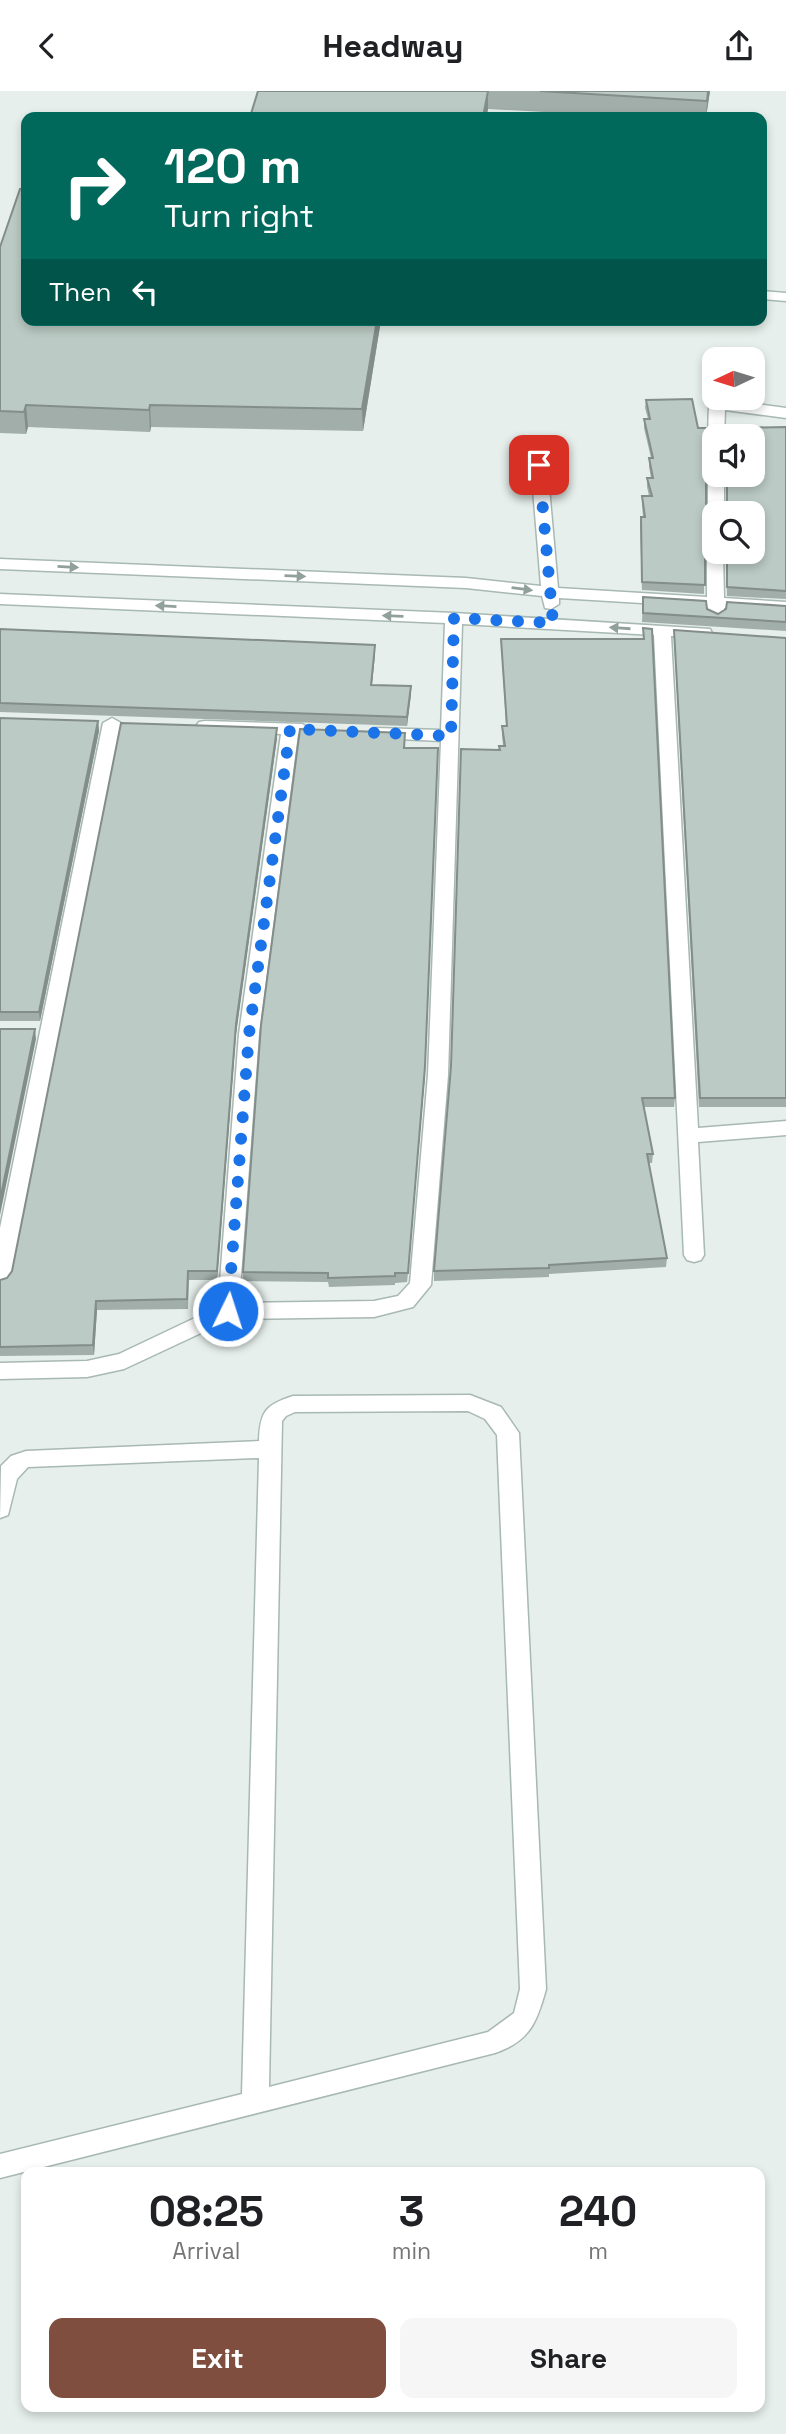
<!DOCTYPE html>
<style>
:root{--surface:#fff;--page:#f6f6f6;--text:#202124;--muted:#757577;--accent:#7f4e3f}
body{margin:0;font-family:"Space Grotesk",sans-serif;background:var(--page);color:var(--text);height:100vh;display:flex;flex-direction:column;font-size:26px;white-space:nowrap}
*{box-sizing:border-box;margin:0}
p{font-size:23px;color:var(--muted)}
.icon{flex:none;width:38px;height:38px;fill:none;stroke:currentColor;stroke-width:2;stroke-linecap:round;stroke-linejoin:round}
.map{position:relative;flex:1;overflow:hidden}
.sheet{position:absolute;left:21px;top:2076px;width:744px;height:245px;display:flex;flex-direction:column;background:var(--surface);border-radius:14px;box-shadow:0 4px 10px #0003}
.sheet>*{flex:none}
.top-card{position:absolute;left:21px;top:21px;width:746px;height:214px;border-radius:14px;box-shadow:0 4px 10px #0003;background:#00695c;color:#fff;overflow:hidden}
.needle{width:46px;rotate:266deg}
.buttons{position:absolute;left:702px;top:256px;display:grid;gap:14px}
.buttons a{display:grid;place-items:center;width:63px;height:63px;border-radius:14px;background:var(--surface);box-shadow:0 4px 10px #0003;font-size:35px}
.pin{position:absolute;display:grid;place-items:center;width:60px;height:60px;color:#fff;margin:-30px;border-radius:14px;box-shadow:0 4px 10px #0006}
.me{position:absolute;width:77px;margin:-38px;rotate:4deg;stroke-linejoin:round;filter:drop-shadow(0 0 5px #0008)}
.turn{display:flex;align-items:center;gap:24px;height:147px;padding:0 28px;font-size:32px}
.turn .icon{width:91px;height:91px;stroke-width:2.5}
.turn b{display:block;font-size:49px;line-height:60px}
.then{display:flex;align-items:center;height:66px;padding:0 28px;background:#0003;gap:14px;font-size:26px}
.eta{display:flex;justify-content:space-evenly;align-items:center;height:119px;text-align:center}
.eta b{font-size:42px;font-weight:600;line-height:49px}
.button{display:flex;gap:14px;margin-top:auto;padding:14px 28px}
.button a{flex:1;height:80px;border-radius:14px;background:var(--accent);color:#fff;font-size:28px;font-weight:600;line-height:80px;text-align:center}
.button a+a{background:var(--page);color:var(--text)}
header{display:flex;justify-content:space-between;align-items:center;height:91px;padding:0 28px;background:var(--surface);font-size:32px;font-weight:600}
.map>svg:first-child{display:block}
</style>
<header><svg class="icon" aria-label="back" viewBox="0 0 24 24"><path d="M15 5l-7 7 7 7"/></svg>Headway<svg class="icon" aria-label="share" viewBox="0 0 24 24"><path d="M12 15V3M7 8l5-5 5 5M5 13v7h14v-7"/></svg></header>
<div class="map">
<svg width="786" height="2343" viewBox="0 0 786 2343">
<rect width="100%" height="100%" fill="#e6efeb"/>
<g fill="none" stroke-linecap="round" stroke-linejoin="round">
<g stroke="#a8b8b2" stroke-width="3">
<path id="service" d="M761,200l25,2v8l-25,-2z"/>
</g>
<g stroke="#a8b8b2" stroke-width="3">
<path id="minor" d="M717,308l69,9v10l-61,-8 -1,26h-10v4l-4,-1 -2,-3 1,-32z
M539,369l8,5 11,123 149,9v-46l7,-5v5h9l1,47 62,4v10l-62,-4v8l-8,5 -8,-5v-9l-149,-9v6l-8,5 -6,-1 -3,-12 -76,-8 -466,-19v-10l466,19 75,8 -10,-121z
M714,379v4h10v39h-10v4l-6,-4v-39z
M0,503l454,19 256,16 2,4 -2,4 -39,-1 27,492 88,-7v14l-88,7 6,113 -3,5 -7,2 -7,-2 -3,-5 -30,-620 -192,-11 -14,451 -17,210 -18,22 -39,10 -143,2 -107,50 -37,8 -87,2v-16l87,-2 32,-7 99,-47 21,-273 42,-300 -82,-4 -3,-4 3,-4 6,-1 97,3 9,5 -3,4 -10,1 -39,300 -20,269 135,-2 24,-5 12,-13 18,-208 13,-334 -65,-3 -9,-5 9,-5 65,2 4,-107 -445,-19z
M112,627l9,5 -110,557 -4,5 -7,3v-60l103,-505z
M470,1304l31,12 18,26 27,556c-9,33 -16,52 -51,64l-495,125v-24l242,-60 17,-636 -231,9 -11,12 -9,36 -8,3 1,-52 10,-10 15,-5 233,-10c1,-29 6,-36 34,-45zM468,1320l17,8 12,16 23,554 -6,24 -26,19 -219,55 13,-666 4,-5 9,-4z"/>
</g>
<use href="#service" fill="#fff" fill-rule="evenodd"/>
<use href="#minor" fill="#fff" fill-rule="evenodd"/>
</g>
<path fill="#a1aea9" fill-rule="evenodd" d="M258,0h452l-4,26h-73l-145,-8z
M0,156l381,73 -18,111 -212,-4 -1,5 -122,-5 -2,7 -26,-1z
M646,309l52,28 16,6 72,-7v172l-59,-3 -1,-45h26l-38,-38 -9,37 -1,44 -62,-4 -2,-64 1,-9h2l-1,-12v-9h7l-2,-9v-9h4l-2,-11v-9h2l-7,-30v-9h4l-3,-11zM714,345l38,38h-25v30l-12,7 -9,-7v-31l8,-5z
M643,506l64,12 11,5 68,-8v25l-144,-9z
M643,537l32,470 -1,9h-30l9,47 -1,9h-3l18,95 -1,9 -117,7v3l-115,4v-10l65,-525h4l-1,-11v-9h4l-5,-87h142z
M0,538l375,25 -3,31 39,1 -4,40 -407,-14z
M674,539l112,8v469h-87l-25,-468z
M0,627l98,3 1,10 -59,290h-40z
M405,642v15l20,327 -18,207 -12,1v2l-66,2 -1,-5 -85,-1v-9z
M277,647l-41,296 -19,246h-28l-1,29 -91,1 -3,45 -94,1v-76l7,-2 5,-7z"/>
<path fill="#838d89" d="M488,0v18l-1,8h-4z
M708,0h2l-4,26 1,-16z
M377,229h4l-18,111 -1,-22z
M26,314l2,22 -2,7 -2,-22z
M150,314l1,22 -1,5 -1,-22z
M714,369v8l-9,6 1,-9z
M714,444v9l-10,7 1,-9z
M375,554v9l-4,40v-9z
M411,595v9l-4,31v-9z
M98,630l1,10 -59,290 -1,-9z
M277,637v10l-41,296 -19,246v-9l19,-247z
M438,657l-13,327 -18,207 1,-9z
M35,938l1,10 -36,176v-15z
M96,1210l1,9 -3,45 -1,-10z"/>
<path fill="#bbcac4" stroke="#838d89" stroke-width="2" fill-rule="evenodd" d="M258,0h230l-5,26h-233z
M540,0h168l-1,10z
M20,98h6v131h351l-15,89 -212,-4 -1,5 -123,-5 -2,7 -24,-1v-164z
M692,308l6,29h8l8,6 13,-6 59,-1v164l-59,-4v-36h25v-38h-38v22l-9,7v43l-63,-3 -1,-65h4l-3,-21h10l-5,-18h6l-4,-20h4l-9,-39h6l-4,-19zM714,345h38v38h-25v30l-10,3 -2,4 -9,-7v-39l8,-5z
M643,506l63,4 1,8 11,5 8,-5 1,-7 59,4v16l-143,-9z
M643,537l9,1 23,469h-33l11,56h-6l20,104 -118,7v3l-115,3 17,-205 10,-317 39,1 -1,-4h6l-3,-20h5l-6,-87h143z
M0,538l375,16 -4,40 40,1 -4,31 -407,-14z
M674,539l112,8v460h-86z
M0,627l98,3 -59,291h-39z
M121,632l156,5 -41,296 -19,247h-29l-1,28 -91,2 -3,44 -93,2v-67l7,-2 5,-7z
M300,638l105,4 -1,15h34l-13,318 -17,207h-13v3l-67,2v-5l-85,-1 18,-247z
M0,938h35l-35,171z"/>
<defs><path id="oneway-solid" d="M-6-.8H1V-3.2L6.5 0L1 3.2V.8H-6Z" transform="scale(1.75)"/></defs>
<g fill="#92a09c">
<use href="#oneway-solid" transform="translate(68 476) rotate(3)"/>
<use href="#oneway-solid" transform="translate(295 485) rotate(2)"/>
<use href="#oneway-solid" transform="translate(522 498) rotate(7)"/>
<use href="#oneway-solid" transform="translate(166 515) rotate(-177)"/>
<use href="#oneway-solid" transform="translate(393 525) rotate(-178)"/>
<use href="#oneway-solid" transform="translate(620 537) rotate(-176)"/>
</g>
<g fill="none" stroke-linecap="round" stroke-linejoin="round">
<path stroke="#1a73e8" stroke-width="12" stroke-dasharray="0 21.6" d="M228,1220l21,-277 41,-305 161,7 3,-118 99,5 -14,-158"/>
</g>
</svg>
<div class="buttons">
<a><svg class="needle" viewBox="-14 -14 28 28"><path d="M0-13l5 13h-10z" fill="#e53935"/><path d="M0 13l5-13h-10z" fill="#757577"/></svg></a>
<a><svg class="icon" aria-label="sound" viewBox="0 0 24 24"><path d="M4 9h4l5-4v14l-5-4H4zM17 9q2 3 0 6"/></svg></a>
<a><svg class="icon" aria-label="search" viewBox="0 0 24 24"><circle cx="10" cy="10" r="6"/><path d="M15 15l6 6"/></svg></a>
</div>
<div class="pin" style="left:539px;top:374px;background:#d93025"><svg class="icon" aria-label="arrive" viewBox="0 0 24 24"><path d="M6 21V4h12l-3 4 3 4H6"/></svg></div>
<svg class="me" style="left:228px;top:1220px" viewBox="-20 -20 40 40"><circle r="17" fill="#1a73e8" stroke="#fff" stroke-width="3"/><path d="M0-11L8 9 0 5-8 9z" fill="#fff"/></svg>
<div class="top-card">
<div class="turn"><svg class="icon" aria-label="right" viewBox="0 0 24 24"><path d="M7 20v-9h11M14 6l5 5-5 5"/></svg><div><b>120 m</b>Turn right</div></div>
<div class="then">Then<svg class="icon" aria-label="left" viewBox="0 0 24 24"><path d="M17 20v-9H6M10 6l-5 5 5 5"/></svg></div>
</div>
<section class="sheet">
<div class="eta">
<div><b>08:25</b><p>Arrival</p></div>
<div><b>3</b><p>min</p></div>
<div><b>240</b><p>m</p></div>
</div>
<div class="button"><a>Exit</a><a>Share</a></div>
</section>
</div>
